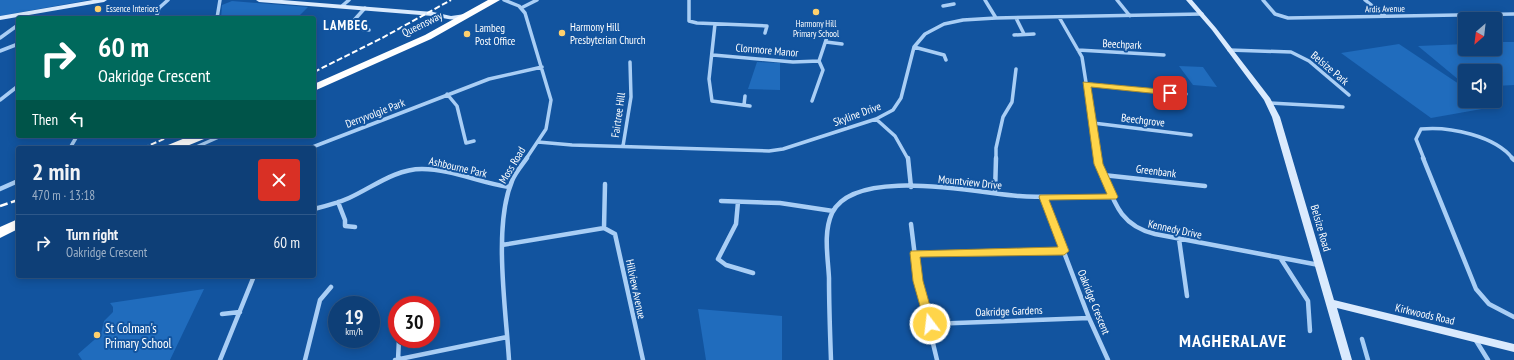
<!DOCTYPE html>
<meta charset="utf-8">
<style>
:root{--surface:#0e3f77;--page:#1c4a7f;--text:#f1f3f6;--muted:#9bafc6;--line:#2e5889}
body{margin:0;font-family:"PT Sans Narrow",sans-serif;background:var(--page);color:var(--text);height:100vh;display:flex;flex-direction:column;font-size:15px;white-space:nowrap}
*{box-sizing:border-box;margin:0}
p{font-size:13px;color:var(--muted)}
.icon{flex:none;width:22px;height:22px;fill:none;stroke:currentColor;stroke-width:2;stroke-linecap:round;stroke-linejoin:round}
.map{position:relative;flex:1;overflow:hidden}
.side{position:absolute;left:16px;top:146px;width:300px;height:132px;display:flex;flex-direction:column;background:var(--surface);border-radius:4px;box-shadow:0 2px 10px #0003,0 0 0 1px var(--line)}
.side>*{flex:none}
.banner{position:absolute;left:16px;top:16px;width:300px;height:122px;border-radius:4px;box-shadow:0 2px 10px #0003,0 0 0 1px var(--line);background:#00695c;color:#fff;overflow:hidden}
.needle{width:26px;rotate:208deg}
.tools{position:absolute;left:1458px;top:12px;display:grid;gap:8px}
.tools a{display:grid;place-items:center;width:44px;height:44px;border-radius:4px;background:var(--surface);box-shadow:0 2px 10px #0003,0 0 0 1px var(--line);font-size:20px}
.speed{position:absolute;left:328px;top:296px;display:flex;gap:8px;font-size:20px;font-weight:700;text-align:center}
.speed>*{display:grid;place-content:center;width:52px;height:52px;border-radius:50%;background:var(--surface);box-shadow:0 2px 10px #0003,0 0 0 1px var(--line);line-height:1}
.speed small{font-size:10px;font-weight:400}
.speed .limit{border:6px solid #d22;background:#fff;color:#111}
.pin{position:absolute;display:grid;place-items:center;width:34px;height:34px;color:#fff;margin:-17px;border-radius:8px;box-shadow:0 2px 6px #0006}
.me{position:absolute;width:44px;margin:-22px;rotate:345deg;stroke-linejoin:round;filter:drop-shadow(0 0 3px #0008)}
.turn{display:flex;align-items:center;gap:14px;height:84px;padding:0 16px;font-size:18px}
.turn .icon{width:52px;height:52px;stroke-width:2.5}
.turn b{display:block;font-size:28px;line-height:34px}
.then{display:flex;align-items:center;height:38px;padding:0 16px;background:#0003;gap:8px;font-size:15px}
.round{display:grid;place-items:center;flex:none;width:42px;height:42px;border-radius:4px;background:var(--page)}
.overview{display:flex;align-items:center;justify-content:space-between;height:68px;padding:0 16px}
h1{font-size:24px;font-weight:800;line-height:30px}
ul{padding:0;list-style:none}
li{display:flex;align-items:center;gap:12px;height:56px;padding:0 16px;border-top:1px solid var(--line)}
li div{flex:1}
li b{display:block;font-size:15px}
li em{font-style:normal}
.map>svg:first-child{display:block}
</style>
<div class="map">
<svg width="1514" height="360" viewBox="0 0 1514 360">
<rect width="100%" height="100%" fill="#12549f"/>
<path fill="#206cbd" d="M0,0h89l-89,16z
M232,1l76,6 -11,11h-76l1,-13z
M1495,42h19v43l-19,1v-15h-30v14l-47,-39 47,-2v5h30z
M1399,44l66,44v13h19l9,6 -62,11 -90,-65z
M757,62l23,1v27l-32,-1z
M1179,66l24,1 14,20 -24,-2z
M204,289l-34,71h-88l-4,-6 23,-20 3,-13 9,-9v-5l-3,-4z
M698,309l84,7v44h-76z"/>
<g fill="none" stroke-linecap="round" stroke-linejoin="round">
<path stroke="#a9cef5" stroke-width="3.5" d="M504,0l15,6 6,7 26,87 -5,29 -20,30
M689,0v21l8,2 70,3 -2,7
M985,0l11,18
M1117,0l13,16
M1263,0l12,14 13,4 226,-4
M1365,0l20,16
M342,6l7,-6
M943,6l11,-2
M521,8l16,-8
M1059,17l23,40 16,102
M156,18l3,-10 9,-8
M217,18l3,-18
M1016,18l8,16
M715,24l-6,55 3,22 38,5
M340,27l29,3
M347,28l18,-20
M1014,35l20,-1
M0,38l18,-13
M826,42l16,2
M914,47l30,8 2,5
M1078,50l86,5
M1229,50l62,2 18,9 40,34
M0,51l18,-7
M713,55l80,7 26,-1 8,-24
M1086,84l100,10
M447,94l10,12 9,37 8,-2
M0,100l18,-14
M812,101l11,-31 -4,-9
M1269,103l74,4
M744,105l1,-9
M876,119l19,17 13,23
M1093,123l98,12
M538,142l34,3 197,6 14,-2 93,-30 17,-9 8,-12 13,-51 11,-13 19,-10 19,-4 33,-2 206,-4
M623,146l8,-49 -1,-35
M70,148l7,-12
M194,148l27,-12
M310,148l179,-69 53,-12
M996,159v-11l7,-31 9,-15 4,-33
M1424,159l-8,-20 5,-10c28,-3 75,7 92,30"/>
<path stroke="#a9cef5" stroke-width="4.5" d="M908,158l3,29
M1098,158l1,6c14,32 17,61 56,70l164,31
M1423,158l53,131 13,15 25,13
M1512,158l2,2
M1103,175l102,11
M0,189l18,-8
M995,193l1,-35
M1043,197l46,121 19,42
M721,201l59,2 53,8
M338,202l7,18v6l10,1
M738,202l-2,22 -18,35 8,6 27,8
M314,209c12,-3 24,-6 35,-11 24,-11 46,-29 73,-29 30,0 58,14 87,18
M911,224l7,57 19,79
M604,228l1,-44
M1179,239l8,57
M502,245l102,-17 11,6 28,126
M915,253l149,-2
M1281,259l27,42 2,30
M222,314l18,-2
M929,324l160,-6
M1362,339l6,21
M1475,339l13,21
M220,360l34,-84
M305,360l15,-60 11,-13
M395,360l112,-23
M398,360l1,-21
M509,360c-3,-50 -16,-134 3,-179 3,-8 10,-16 15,-23
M831,360c-1,-27 -2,-54 -2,-82 -1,-21 -6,-45 3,-65 23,-47 146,-20 187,-17 31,2 63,0 94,1"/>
<path fill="#daeafd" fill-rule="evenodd" d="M93,0h14l-3,2 -104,18v-4z
M256,0h26l151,12 18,4 14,-2 3,2c-10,7 -24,2 -35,0l-174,-14z
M1186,0h6l24,28 54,70 10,19 54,183 180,44v8l-177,-44 15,52h-10l-70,-243 -8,-17 -52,-70z"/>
<path fill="#fff" fill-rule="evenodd" d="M488,0h12l-69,39 -117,52v-7l111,-49z
M190,136h16l-2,3 -22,9h-16l2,-3z
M18,219v10l-18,9v-11z"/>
<path stroke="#fff" stroke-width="2" stroke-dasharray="6 2.5" stroke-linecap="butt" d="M314,72l68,-34 69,-38
M143,148l28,-12"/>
<path stroke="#fff" stroke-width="2.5" stroke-dasharray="8 3.5" stroke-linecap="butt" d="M0,206l18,-6"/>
</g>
<path fill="#ffd54a" stroke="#a68a30" d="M1083,82l87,8 4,3 -4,2 -79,-8 12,77 15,33 -2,2 -67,1 20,51 -5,4 -144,2 3,24 12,43 -5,4 -4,-1 -13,-46 -3,-28 1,-2 147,-4 -19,-50 1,-2 67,-1 -13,-30z"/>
<g fill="#ffd06d" stroke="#12549f" stroke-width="1.5">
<circle cx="98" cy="9" r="4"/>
<circle cx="816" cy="12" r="4"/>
<circle cx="562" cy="33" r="4"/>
<circle cx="467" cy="34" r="4"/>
<circle cx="97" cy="335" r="4"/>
</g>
<g text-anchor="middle" stroke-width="4" stroke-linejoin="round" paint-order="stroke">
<g font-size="9" fill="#fff" stroke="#12549f" text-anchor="start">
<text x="106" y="12">Essence Interiors</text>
<text x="816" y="27" text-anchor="middle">Harmony Hill<tspan x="816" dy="10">Primary School</tspan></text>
</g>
<g font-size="9" fill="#fff" stroke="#12549f">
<text transform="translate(1385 9) rotate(-1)" y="3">Ardis Avenue</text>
</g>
<g font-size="11" fill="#fff" stroke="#12549f">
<text transform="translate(422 24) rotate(-26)" y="4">Queensway</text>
<text transform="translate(1122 44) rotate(3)" y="4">Beechpark</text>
<text transform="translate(767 50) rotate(5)" y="4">Clonmore Manor</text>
<text transform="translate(1330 68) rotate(40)" y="4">Belsize Park</text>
<text transform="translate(375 113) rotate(-21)" y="4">Derryvolgie Park</text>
<text transform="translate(857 114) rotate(-20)" y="4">Skyline Drive</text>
<text transform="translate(618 115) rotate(-82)" y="4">Fairtree Hill</text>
<text transform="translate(1143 120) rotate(7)" y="4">Beechgrove</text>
<text transform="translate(512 165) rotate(-59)" y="4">Moss Road</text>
<text transform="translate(458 167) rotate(13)" y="4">Ashbourne Park</text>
<text transform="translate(1156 171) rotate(7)" y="4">Greenbank</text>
<text transform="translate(970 182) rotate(6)" y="4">Mountview Drive</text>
<text transform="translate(1321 228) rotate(74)" y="4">Belsize Road</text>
<text transform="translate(1175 229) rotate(12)" y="4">Kennedy Drive</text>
<text transform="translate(636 289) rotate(78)" y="4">Hillview Avenue</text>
<text transform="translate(1094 302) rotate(68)" y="4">Oakridge Crescent</text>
<text transform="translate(1009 311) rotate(-2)" y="4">Oakridge Gardens</text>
<text transform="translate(1425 314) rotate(13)" y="4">Kirkwoods Road</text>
</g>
<g font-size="11" fill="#fff" stroke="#12549f" text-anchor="start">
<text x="570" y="31">Harmony Hill<tspan x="570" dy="13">Presbyterian Church</tspan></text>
<text x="475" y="32">Lambeg<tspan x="475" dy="13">Post Office</tspan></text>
</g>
<g font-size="13" font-weight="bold" letter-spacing="1" fill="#fff" stroke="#12549f">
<text x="346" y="30">LAMBEG</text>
</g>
<g font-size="13" fill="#fff" stroke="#12549f" text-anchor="start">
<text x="105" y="333">St Colman's<tspan x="105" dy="15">Primary School</tspan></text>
</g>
<g font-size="18" font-weight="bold" letter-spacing="1" fill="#fff" stroke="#12549f">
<text x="1233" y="347">MAGHERALAVE</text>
</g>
</g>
</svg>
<div class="tools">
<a><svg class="needle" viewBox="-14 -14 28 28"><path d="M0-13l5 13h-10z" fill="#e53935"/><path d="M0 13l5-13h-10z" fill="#9bafc6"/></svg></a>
<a><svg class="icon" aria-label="sound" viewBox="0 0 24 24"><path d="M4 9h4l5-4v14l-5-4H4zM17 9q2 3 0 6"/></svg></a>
</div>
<div class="speed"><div>19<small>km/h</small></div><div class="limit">30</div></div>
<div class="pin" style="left:1170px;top:93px;background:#d93025"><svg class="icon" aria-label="arrive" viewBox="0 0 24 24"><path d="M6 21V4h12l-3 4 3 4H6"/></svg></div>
<svg class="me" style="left:930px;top:324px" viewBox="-20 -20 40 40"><circle r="17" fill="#ffd54a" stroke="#fff" stroke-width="3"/><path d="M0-11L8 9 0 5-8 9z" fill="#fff"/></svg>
<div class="banner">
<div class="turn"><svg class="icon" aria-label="right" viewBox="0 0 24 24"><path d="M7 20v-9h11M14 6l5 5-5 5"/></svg><div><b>60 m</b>Oakridge Crescent</div></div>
<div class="then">Then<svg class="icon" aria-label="left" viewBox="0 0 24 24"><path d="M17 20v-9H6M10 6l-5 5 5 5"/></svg></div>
</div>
<section class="side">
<div class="overview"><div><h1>2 min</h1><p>470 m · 13:18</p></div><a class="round" style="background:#d93025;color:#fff"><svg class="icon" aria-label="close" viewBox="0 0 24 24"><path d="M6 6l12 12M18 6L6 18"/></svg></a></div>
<ul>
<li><svg class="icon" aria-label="right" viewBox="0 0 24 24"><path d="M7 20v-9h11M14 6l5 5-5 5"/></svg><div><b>Turn right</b><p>Oakridge Crescent</p></div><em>60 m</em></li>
</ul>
</section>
</div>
